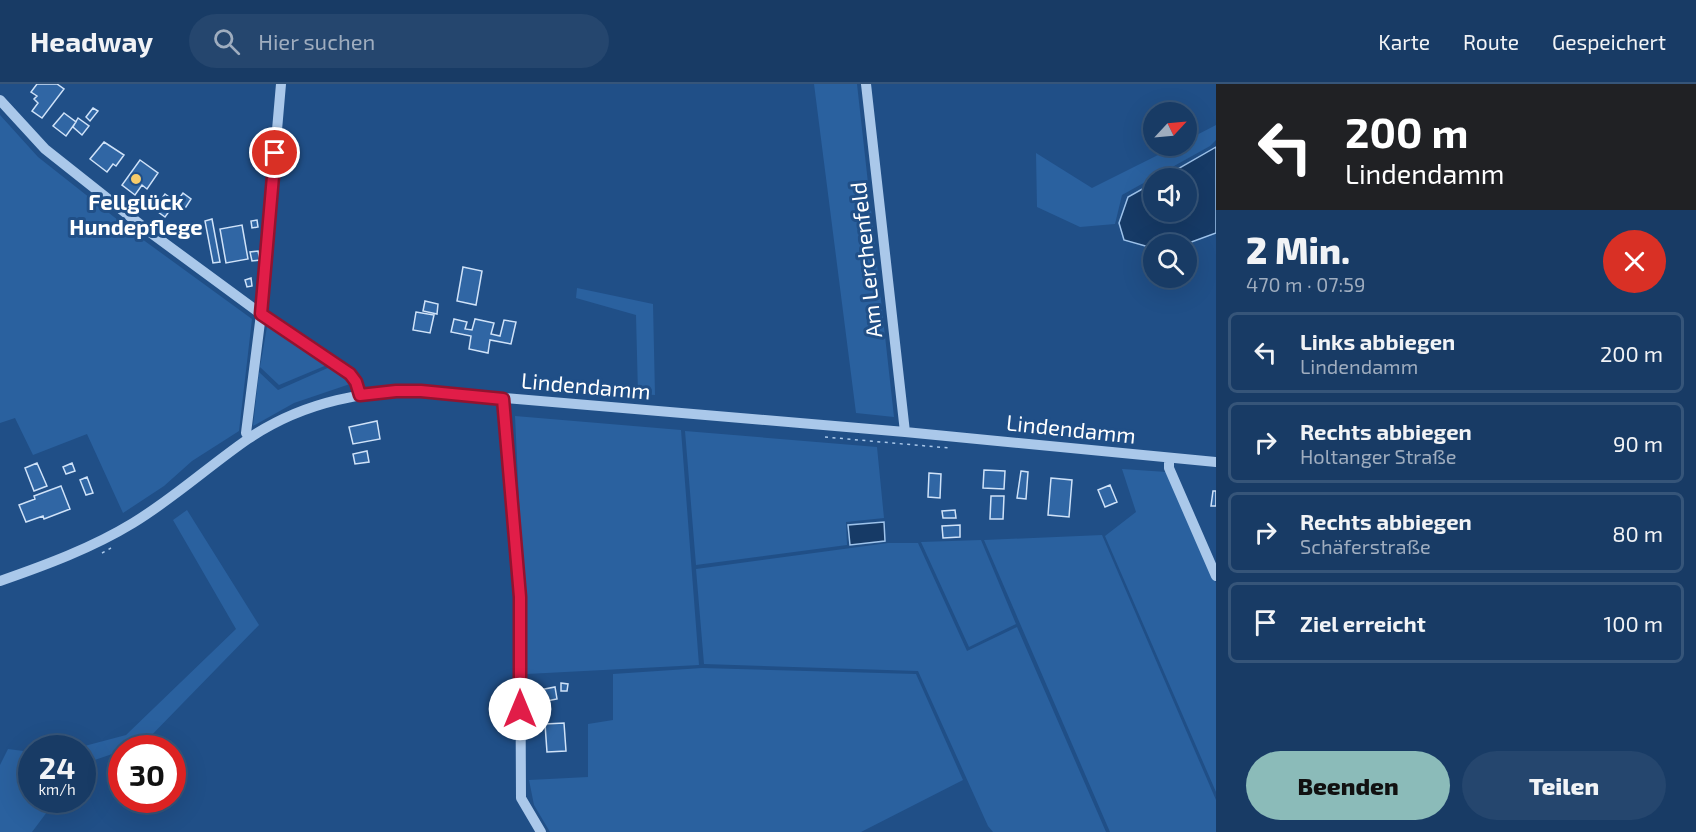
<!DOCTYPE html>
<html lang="de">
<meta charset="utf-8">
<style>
:root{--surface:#183b65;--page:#25466e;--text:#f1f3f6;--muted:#9fadbf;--line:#365579;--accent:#8bbbb9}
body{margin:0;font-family:"Exo 2",sans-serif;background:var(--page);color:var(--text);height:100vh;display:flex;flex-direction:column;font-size:22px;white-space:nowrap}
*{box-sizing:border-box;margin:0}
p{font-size:20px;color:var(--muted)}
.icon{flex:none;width:33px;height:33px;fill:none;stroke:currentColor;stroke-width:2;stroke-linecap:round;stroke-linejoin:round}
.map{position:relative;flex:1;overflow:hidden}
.drawer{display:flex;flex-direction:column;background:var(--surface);width:480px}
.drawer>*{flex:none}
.guide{background:#202124;color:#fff;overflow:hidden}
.needle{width:39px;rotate:64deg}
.fabs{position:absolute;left:1143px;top:18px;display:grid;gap:12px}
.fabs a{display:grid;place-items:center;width:54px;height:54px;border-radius:50%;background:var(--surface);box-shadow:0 6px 24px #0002,0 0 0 2px var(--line);font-size:30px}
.speed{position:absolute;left:18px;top:651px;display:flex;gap:12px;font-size:30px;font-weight:700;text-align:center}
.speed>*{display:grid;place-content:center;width:78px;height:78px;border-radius:50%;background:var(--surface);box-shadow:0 6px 24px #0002,0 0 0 2px var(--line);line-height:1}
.speed small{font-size:15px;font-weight:400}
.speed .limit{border:9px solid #d22;background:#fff;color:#111}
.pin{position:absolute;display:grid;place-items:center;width:51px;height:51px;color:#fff;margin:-26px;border:3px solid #fff;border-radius:50%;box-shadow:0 2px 6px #0007}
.me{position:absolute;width:66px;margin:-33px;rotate:0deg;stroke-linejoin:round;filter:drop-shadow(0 0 4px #0008)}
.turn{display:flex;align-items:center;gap:21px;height:126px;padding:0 30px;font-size:27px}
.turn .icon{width:78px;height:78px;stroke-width:2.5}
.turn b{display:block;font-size:42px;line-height:51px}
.round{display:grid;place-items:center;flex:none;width:63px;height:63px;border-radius:32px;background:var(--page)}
.head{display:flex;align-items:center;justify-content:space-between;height:102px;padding:0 30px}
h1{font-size:36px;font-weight:800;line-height:45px}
.action{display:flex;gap:12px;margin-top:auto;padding:12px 30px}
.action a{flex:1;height:69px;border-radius:36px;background:var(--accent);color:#111;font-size:24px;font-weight:800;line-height:69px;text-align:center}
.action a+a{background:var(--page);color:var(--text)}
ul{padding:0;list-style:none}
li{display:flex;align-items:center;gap:18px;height:81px;margin:0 12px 9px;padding:0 18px;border:3px solid var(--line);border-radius:9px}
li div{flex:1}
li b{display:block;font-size:22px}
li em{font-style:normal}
header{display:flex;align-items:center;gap:36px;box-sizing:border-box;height:84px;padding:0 30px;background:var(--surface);border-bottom:2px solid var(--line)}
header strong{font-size:28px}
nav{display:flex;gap:33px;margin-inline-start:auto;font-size:21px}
.search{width:420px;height:54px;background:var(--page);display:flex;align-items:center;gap:15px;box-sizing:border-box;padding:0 21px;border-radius:33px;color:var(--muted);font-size:22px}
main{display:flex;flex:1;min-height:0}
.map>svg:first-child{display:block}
</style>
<header>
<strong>Headway</strong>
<div class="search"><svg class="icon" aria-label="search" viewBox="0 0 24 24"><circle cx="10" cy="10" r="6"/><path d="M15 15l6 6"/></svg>Hier suchen</div>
<nav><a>Karte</a><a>Route</a><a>Gespeichert</a></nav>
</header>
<main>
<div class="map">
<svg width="1216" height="748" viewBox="0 0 1216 748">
<rect width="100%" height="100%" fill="#204f87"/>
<path fill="#2a619f" d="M814,0h43l37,333 -38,-4z
M0,31l38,42 104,82 110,80 -13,112 -47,30 -28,25 -41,27 -36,-79 -54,21 -18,-37 -15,5z
M1216,41v15l-6,6 -88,49 -7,29 -35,3 -43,-20 -1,-54 56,35 84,-42h10l1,-6z
M577,204l76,16 2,91 -17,-1 -2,-79 -60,-17z
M268,237l59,44 -48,20 -19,-18z
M330,283l20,17 -56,19 -41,23 6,-54 19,18z
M515,332l166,14 18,235 -172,9z
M685,347l192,16 7,71 -38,4 1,23 -151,20z
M1122,385l45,3 49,111v209l-111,-256 31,-24z
M187,426l72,115 -117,120 -12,3h-8l-1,3 -38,13 -1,-16h-5l49,-13 110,-106 -63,-109z
M1102,451l114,265v32h-106l-126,-292z
M981,456l35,84 -47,23 -48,-105z
M888,459h30l49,108 50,-24 89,205h-113l-5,-6 -70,-155 -214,-7 -8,-95z
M702,584l214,6 47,106 -102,52h-311l-16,-27 -5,-25 59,-3v-53l25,-4v-46z
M8,665l23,3 1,48h24l-24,32h-32v-67z"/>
<path fill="#163a66" stroke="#9ec3eb" stroke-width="1.5" d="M1216,63v86l-30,11h-32l-1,3h-4l-25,-7 -5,-17 9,-26 25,-14 1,29h32v-34h-24z
M884,438l1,19 -35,4 -2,-20z"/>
<path fill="#3066a4" stroke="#cfe2f8" stroke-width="1.5" d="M37,0h20l7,5 -22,29 -10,-7 6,-8 -4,-4 3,-3 -6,-4z
M93,24l5,3 -8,10 -4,-4z
M64,29l12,9 -10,14 -13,-10z
M78,34l11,8 -7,9 -9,-8z
M104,58l20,13 -8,11 -3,-2 -6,8 -17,-13z
M140,76l18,13 -11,16 -5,-4 -7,10 -13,-10z
M183,109l8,6 -7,11 -9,-6z
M165,110l11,8 -11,15 -11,-8z
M212,135l8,43 -7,1 -8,-42z
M257,136l1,7 -6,1 -1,-7z
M242,141l6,34 -22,4 -6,-34z
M258,167l2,9 -8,1 -2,-9z
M463,183l19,4 -6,34 -19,-4z
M251,194l1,8 -5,1 -2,-7z
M425,217l13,3 -1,10 -14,-3z
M416,228l18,3 -4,18 -17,-3z
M454,235l13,3 -2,7 7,1 3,-11 19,4 -3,11 9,2 4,-16 12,2 -5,22 -21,-4 -2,13 -19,-4 2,-13 -20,-4z
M377,337l3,18 -27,5 -4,-17z
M367,367l2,11 -14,2 -2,-10z
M37,379l10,23 -13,5 -9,-23z
M72,379l3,8 -9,3 -3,-7z
M984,386l21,1 -1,18 -21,-1z
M1021,387l7,1 -2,27 -9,-1z
M929,389l12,1 -1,24 -12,-1z
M87,393l6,16 -7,2 -6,-15z
M1051,394l21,2 -3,37 -21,-2z
M1110,401l7,17 -12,5 -7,-17z
M61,402l9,23 -26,10 -1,-3 -17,6 -7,-17 16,-6 -1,-3z
M1213,407h3v15h-5z
M991,412h13l-1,23h-13z
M955,426l1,8h-13l-1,-7z
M960,441v12l-17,1 -1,-12z
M561,599l7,1 -1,7h-6z
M555,603l2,12 -21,4 -2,-12z
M564,639l2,28 -19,1 -2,-28z"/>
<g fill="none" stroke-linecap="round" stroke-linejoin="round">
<path stroke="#aac8ea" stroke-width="1.5" stroke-dasharray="3 4.5" stroke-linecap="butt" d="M825,353l124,11
M102,469l9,-5"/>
<path stroke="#aac8ea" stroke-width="10" d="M866,0l39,348
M0,16l45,49 106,84 110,81 89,60 6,8 4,13
M503,315l17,198 1,201 20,34
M249,354l-3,-5 15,-119 20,-230
M1169,375v9l47,108
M0,497c46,-16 92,-33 133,-58 41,-25 76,-57 115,-84 54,-37 121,-51 186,-47l471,40 311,30"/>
</g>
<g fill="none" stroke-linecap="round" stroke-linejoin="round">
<g stroke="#92132f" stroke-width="15">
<path id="route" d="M275,69l-14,161 89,60 6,8 4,13 36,-4h25l82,8 17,198v112"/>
</g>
<use href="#route" stroke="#e11d48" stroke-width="10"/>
</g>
<circle fill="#f7cc6b" stroke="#204f87" stroke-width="2" cx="136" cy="95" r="6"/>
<g text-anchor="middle" stroke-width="6" stroke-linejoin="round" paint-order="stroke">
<g font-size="22" font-weight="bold" fill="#fff" stroke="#204f87">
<text x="136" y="126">Fellglück<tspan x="136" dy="25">Hundepflege</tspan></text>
</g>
<g font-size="22" fill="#fff" stroke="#204f87">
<text transform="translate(866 176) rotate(-96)" y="8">Am Lerchenfeld</text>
<text transform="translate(586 302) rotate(5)" y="8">Lindendamm</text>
<text transform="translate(1071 345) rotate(6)" y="8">Lindendamm</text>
</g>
</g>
</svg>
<div class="fabs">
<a><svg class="needle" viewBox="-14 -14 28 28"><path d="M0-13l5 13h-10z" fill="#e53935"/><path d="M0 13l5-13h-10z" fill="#9fadbf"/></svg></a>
<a><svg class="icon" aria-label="sound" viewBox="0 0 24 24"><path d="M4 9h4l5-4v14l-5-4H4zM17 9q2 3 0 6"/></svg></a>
<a><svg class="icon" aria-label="search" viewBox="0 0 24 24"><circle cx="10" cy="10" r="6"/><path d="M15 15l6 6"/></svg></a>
</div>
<div class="speed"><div>24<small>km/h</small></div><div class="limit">30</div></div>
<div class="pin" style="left:275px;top:69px;background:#d93025"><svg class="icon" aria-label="arrive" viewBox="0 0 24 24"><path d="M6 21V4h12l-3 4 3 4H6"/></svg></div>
<svg class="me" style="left:520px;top:625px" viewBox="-20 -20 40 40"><circle r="19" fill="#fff"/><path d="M0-13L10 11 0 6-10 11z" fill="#e11d48"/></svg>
</div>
<section class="drawer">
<div class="guide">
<div class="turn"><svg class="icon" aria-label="left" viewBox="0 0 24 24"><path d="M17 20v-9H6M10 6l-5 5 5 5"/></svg><div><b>200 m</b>Lindendamm</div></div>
</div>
<div class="head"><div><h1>2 Min.</h1><p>470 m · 07:59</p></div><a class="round" style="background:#d93025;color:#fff"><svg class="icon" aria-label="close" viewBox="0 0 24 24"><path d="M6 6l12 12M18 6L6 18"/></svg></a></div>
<ul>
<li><svg class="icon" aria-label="left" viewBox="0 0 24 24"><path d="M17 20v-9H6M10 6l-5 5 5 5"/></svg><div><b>Links abbiegen</b><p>Lindendamm</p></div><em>200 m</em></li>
<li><svg class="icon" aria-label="right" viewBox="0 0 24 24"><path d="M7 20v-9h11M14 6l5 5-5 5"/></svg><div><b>Rechts abbiegen</b><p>Holtanger Straße</p></div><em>90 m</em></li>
<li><svg class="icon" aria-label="right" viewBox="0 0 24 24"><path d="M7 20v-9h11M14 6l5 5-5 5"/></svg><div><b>Rechts abbiegen</b><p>Schäferstraße</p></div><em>80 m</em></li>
<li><svg class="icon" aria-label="arrive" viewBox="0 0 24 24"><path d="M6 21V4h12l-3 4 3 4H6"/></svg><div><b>Ziel erreicht</b></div><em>100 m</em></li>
</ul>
<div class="action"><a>Beenden</a><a>Teilen</a></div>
</section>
</main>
